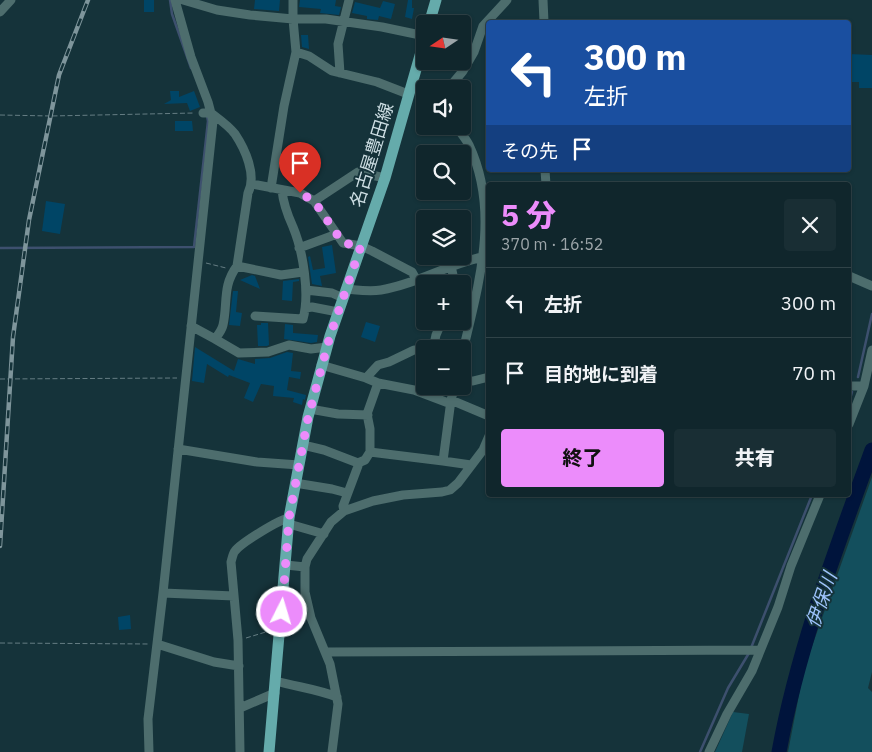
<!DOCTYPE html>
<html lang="ja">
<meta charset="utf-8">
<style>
:root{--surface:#10262c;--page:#192e34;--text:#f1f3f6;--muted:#9ca5a9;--line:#304348;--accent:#ec8cfb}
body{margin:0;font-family:"IBM Plex Sans","Noto Sans JP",sans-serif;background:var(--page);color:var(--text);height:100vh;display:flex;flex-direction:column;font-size:19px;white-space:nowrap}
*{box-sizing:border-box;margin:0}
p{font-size:16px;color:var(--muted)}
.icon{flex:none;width:28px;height:28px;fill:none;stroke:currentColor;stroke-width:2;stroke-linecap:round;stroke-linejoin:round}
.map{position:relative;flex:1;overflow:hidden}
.side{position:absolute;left:486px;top:182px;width:365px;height:315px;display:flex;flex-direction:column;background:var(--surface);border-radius:5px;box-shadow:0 1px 4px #0004,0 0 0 1px var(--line)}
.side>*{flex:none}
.guide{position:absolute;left:486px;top:20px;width:365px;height:152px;border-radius:5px;box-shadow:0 1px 4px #0004,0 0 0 1px var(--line);background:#1a4fa0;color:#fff;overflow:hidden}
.needle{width:32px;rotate:257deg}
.tools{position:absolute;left:416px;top:15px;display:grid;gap:10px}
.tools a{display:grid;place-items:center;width:55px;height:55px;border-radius:5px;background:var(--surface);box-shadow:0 1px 4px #0004,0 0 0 1px var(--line);font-size:25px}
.pin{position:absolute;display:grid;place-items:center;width:42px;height:42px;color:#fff;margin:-51px -21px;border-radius:50% 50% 50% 0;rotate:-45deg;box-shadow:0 0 5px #0007}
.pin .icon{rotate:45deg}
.me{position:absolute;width:55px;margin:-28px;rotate:5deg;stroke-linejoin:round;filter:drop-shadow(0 0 4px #0008)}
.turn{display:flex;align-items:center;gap:18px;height:105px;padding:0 15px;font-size:22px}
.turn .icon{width:65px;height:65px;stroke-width:2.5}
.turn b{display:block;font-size:35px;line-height:42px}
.then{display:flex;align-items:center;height:48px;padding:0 15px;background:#0003;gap:10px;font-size:19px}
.round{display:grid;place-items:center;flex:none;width:52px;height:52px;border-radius:5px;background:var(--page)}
.overview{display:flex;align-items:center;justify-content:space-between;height:85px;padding:0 15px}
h1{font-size:30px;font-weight:800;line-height:38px;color:var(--accent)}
.action{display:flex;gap:10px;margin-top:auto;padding:10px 15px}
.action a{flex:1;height:58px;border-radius:5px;background:var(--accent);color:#111;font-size:20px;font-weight:800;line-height:58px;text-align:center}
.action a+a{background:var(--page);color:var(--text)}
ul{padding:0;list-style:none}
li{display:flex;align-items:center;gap:15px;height:70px;padding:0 15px;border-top:1px solid var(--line)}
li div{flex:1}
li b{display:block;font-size:19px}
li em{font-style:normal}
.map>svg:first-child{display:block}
</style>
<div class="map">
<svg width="872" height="752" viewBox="0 0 872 752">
<rect width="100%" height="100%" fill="#15333a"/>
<path fill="#134f5d" d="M872,477v195l-4,16 4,4v60h-84l16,-83z
M733,712l16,2 -7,38h-27z"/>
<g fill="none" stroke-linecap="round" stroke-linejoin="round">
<path stroke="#3d506e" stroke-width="2.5" d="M170,0l2,14 19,54
M0,248l194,-1 14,-126 -1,-5
M858,377l14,-63
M849,403l3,-11
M751,648l61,-153
M700,752l28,-64 21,-35"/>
<path stroke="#00143c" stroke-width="15" d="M779,752c19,-104 57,-203 93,-302"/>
</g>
<path fill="#004566" d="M144,0h10v12h-10z
M255,0h25l-1,11 -25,-2z
M300,0h36l-1,6 6,1 -2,8 -19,-2 1,-4 -22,-2z
M408,0h4v8h2l-2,11 -7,-2z
M383,1l12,3 -4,15 -12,-3 -1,4 -11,-1v-3l-15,-3 3,-11 25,6z
M301,35h7l1,14 -7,-2z
M849,54l23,1v33h-13v-6h-10z
M170,91h9v6l15,-6 6,16 -10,4 -3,-8 -23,1 7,-4z
M175,121h17l1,10h-18z
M46,201l19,3 -5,30 -18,-3z
M332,245l4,28 -16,3 2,10 -10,-2 -4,-27 2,-1 3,14 12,-2 -3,-21z
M252,275l3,1 5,13 -20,-9z
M299,279v2l-6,1 -1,19 -10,-1 1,-19z
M233,291h5l-2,21 6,1 -2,13 -11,-1z
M366,322l14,4 -5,16 -14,-5z
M261,323h7l1,22 -2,1h-9l-1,-21h4z
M285,324l8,1v8l25,2 -1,7 -6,1 -27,-4z
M195,347l39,24 4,-12 17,5v-5l15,-1 17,-6 6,1 -2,18 10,1 -1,7 -11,-2 -2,13 19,5 -1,5 -2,-1 -1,6 -9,-3 1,-4 -21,-2 1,-10 -13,-2 -8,18 -9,-4 6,-15 -21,-8 -1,2 -21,-13 -3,19 -12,-2z
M130,615l1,14 -12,1 -1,-13z"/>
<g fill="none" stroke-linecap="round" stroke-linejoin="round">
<path stroke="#657d83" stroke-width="1" stroke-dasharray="5 2.5" stroke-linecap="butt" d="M0,115l51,1 143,-3
M206,263l20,5
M0,379l177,-1
M246,638l23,-7
M0,643l149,1"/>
<path stroke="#4d6d6d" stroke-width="9" d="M183,0l34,10 33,5 43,4h33l56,8 43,9
M293,0v19l3,33 13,4 23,15 45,11 31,12
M543,0l1,22
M0,12l11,-12
M340,73l-2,-29 11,-44
M448,89l15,-18 11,-19 9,-26 24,-26
M456,126c4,6 10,13 13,19 32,68 9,141 -7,210
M545,170l1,15
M385,178l-27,-6 -44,29 29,42 18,3 11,5 40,21 4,7
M252,184l48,9 14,8
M271,188l13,-82 12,-54
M299,248l38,-14
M237,266l44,9 22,-3
M451,266l4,18
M849,276l23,10
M346,289c12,1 23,3 35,1 37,-6 70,-28 107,-34
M306,290l26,3 11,5
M306,308l6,-1 26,5
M255,316l48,3c7,-25 0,-68 -10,-92 -5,-11 -10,-25 -11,-37
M191,326l24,13c3,-4 7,-9 8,-14 5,-22 -1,-39 14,-59l11,-73c9,-18 -3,-44 -13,-59 -6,-8 -16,-15 -24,-21h-8
M215,339l24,14 29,-1 21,-7 22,4 16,-2
M433,349l3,-14 6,-14
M321,365l45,13 12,5 36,7 37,14
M366,378l12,-13 11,-3 25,-12h11
M462,381h11l16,-4
M455,386l-4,14 -8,61 28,4
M849,386h15
M451,400l38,16
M310,409l28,5 30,1
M849,424l15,-38 8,-36
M303,445l21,5 34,13
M178,449l79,13 42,3
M370,452v-23l-3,-15 11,-31
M295,483l37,6 15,4
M344,511l-1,-5 15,-40v-3l7,-3 5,-8 73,9
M289,524l35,10
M286,565l19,2
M163,593l71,3
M157,644l57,18 25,4
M326,652l434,-2
M276,681c21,6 41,8 61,16
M240,708l35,-15
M149,752l-1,-33 15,-126 50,-472 -5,-19 -17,-45 -16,-57
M240,752l-2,-112 -7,-78c1,-3 2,-9 4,-11 6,-8 45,-32 54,-33
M332,752l6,-48 -8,-40 -19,-46 -6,-26v-25l2,-8 24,-37 13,-11 29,-10 30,-6 39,-3 8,-2 8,-7 25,-33 6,-14
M709,752l18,-38 25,-43 26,-64 13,-41 29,-71"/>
<path stroke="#65abab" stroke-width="11" d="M429,24l7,-24
M269,752l20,-234 19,-101 22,-81 55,-158 40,-140"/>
<g stroke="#7e959b" stroke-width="4.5">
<path id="rail" d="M0,546l13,-209 16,-117 30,-145 29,-75"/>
</g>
<use href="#rail" stroke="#15333a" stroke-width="2.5" stroke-dasharray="8" stroke-linecap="butt"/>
</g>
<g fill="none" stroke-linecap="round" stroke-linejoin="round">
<path stroke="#ec8cfb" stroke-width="9" stroke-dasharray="0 16.2" d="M282,612l7,-94 19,-100 22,-82 31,-90 -18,-3 -29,-42 -14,-8"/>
</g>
<g text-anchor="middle" stroke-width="4" stroke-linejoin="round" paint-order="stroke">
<g font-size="18" fill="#ccdde2" stroke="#15333a">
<text transform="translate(372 155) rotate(-73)" y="6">名古屋豊田線</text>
</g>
<g font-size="19" font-style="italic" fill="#9ec3fc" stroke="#15333a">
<text transform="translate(821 600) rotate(-71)" y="7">伊保川</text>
</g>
</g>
</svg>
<div class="tools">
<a><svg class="needle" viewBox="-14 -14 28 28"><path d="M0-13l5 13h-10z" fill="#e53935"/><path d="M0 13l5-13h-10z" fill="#9ca5a9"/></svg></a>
<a><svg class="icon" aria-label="sound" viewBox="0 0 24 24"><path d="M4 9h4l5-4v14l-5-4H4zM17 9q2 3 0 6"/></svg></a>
<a><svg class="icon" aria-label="search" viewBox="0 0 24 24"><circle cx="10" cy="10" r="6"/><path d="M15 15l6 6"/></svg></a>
<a><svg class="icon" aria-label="layers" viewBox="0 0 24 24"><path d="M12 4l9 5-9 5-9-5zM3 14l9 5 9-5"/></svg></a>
<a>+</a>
<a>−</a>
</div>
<div class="pin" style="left:300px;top:193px;background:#d93025"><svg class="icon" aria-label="arrive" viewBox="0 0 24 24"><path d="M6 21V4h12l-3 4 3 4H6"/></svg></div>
<svg class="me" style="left:282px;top:612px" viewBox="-20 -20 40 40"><circle r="17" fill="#ec8cfb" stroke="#fff" stroke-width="3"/><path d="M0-11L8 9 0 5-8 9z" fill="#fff"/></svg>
<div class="guide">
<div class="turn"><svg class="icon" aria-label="left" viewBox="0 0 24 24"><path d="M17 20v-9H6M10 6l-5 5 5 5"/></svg><div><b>300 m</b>左折</div></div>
<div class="then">その先<svg class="icon" aria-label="arrive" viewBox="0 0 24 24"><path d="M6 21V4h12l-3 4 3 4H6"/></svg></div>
</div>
<section class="side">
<div class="overview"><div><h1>5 分</h1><p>370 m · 16:52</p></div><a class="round"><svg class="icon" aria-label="close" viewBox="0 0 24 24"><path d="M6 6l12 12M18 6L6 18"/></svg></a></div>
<ul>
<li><svg class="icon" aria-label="left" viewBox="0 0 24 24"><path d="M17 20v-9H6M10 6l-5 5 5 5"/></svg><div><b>左折</b></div><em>300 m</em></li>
<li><svg class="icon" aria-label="arrive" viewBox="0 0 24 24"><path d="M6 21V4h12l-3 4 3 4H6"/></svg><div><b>目的地に到着</b></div><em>70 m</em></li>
</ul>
<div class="action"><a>終了</a><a>共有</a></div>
</section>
</div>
